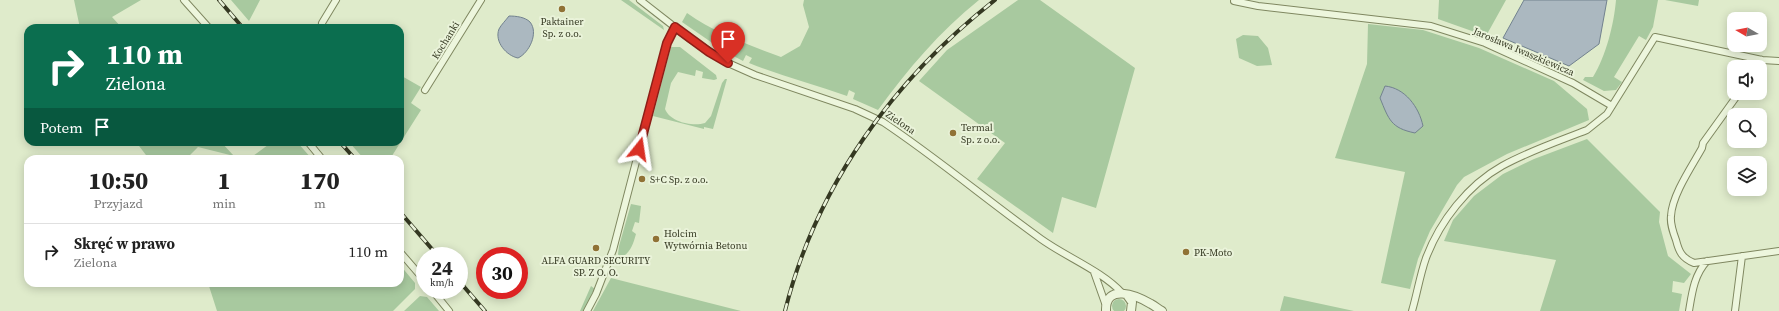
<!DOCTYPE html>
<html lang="pl">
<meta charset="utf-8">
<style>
:root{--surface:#fff;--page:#f2f2f2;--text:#222;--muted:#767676;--line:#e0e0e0}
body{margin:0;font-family:"Source Serif 4",serif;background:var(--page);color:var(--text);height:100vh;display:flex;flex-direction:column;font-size:15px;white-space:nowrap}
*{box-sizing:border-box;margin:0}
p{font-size:13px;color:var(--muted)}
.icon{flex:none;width:22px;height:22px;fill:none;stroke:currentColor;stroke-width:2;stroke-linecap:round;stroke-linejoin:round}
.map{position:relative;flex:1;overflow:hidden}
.sheet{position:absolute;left:24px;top:155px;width:380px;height:132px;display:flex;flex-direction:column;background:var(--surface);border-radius:12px;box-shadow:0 2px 10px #0003}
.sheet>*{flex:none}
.top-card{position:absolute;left:24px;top:24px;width:380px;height:122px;border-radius:12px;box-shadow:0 2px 10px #0003;background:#0b6e4f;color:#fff;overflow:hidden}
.needle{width:26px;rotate:279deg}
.controls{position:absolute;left:1727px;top:12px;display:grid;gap:8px}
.controls a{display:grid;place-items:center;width:40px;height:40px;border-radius:8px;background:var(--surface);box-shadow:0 2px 10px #0003;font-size:20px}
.speed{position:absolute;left:416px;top:247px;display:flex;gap:8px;font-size:20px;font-weight:700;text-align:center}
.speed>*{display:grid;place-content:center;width:52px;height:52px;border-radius:50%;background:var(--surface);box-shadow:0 2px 10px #0003;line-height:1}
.speed small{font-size:10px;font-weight:400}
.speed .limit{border:6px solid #d22;background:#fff;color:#111}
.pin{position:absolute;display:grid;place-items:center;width:34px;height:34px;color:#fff;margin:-41px -17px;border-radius:50% 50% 50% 0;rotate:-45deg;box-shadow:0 0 4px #0007}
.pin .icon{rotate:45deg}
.me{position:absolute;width:44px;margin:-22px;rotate:15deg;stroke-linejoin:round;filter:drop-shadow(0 0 3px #0008)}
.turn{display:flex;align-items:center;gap:14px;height:84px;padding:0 16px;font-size:18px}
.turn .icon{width:52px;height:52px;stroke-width:2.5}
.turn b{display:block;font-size:28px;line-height:34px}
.then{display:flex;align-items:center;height:38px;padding:0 16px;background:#0003;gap:8px;font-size:15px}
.eta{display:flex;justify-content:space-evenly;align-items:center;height:68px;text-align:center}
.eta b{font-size:24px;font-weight:800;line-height:28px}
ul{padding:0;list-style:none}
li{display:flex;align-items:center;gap:12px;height:56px;padding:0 16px;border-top:1px solid var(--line)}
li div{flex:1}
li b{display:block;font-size:15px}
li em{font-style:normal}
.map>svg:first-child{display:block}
</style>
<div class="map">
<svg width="1779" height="311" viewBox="0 0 1779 311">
<rect width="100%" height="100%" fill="#dfebcb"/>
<path fill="#a8c99f" d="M74,0h67l-29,17 10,11h-42z
M231,0h29l-11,21z
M621,0h8l34,26 1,4z
M804,0h175c-40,32 -71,69 -101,110l-25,-11 2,-6 -6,-3 -2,6c-33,-12 -66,-20 -98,-33l3,-5 -6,-3 -3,6 -19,-10 -42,-29 5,-9c28,20 62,32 94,44l19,-11 9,-19 -6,-22z
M1018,0h22l95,68 -39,140 -34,-11 -9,36 -76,-54 28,-36 -86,-62 28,-31z
M1439,0h67l-20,36 -48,-17z
M1616,0h42l-5,27 -7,13 -7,-4 -25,41 8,5 -6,8 -12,1 -21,-11 2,-3h8c13,-21 21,-53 23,-77z
M1665,0h34l-1,6z
M1368,24l55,6 56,18 75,33 33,28 2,11 -82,34 -43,23 -7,8 -27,46 -12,28 -8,30 -29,-6 24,-111 -70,-14 32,-94z
M1243,35l15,1 10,12 4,17 -15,1 -18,-8 -3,-19z
M671,47h9l36,28 1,4 -3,1 -12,-2 1,-6 -7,-2 -1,6 -17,-4 -7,11 -6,26c5,13 28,18 40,14l6,-7 11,-33 3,-4h2l-14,50 -9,-2v2l-51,-13z
M400,75l21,12 -10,16 10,7 -31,49h-26l-15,-17h51z
M1587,139l73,73 -1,10 9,34 23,18 -7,9 -11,-2 -1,11 10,2 -3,17h-139l16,-51 -112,-19 9,-21 21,-24 29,-22 31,-15z
M136,142h85l13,14 -36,-9 -12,12h-37z
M272,142h25l15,17h-58l-1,-3z
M631,204l10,2 -2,17 -4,-1 -3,9 4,3c-3,10 -5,19 -16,24l-2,-4 1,-8z
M400,265l15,18v6l-22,22h-176l-9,-28h192z
M611,278l130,33h-148z
M591,286l4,3 -11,22h-4z
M420,296l7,1 12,14h-35z
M1284,296l70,15h-74z
M1112 306a7 7 0 1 1 14 0a7 7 0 1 1-14 0Z"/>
<path fill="#abb8c0" stroke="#72828e" d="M1524,0h83l-8,44 -30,22 -66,-28z
M509,16c7,0 16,1 21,6 9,11 -1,31 -12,36 -11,-2 -24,-16 -19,-29 2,-4 7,-9 10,-13z
M1385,86c20,2 34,21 38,40l-8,7c-24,-5 -26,-13 -35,-35z"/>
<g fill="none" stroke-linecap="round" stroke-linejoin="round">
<g stroke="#7f8760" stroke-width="8">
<path id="minor" d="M184,0l25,28
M640,0l50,39 38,24 27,12 100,34 28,13c54,36 105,79 158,117 25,18 61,32 81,54
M1234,1l24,5 173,20 54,17 88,40 39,23
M322,23l14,-23
M1757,67l5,-7
M425,90l56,-90
M1739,93l-36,50 -1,5c-10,18 -30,47 -31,68 -1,8 2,16 5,24 3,12 6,18 18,23l85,-12
M308,142l14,17
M400,252l25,29
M1094,272l11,31
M432,290l17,21
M587,311l9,-17 17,-44 54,-207 8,-16
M1412,311c5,-17 8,-36 14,-53 14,-37 42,-73 76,-92 27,-15 57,-25 85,-36l20,-16 48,-77 107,23 17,1
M1689,311c3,-18 5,-36 18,-50
M1735,311l7,-55"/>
</g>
<g stroke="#7f8760" stroke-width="10">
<path id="tertiary" d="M1127,295l5,7 -1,9
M1106,311c-1,-28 30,-16 45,-7 4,2 7,5 11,7"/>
</g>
<use href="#minor" stroke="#edf6dd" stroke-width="6"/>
<use href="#tertiary" stroke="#edf6dd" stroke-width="8"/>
<g stroke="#353922" stroke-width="4">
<path id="rail" d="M219,0l24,28
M340,142l15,17
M400,212l38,44
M459,281l26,30
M785,311c31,-125 109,-232 210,-311"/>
</g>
<use href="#rail" stroke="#eaf3da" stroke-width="2.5" stroke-dasharray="8" stroke-linecap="butt"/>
</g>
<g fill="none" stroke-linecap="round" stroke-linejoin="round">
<g stroke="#8d1f18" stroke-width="10">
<path id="route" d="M639,149l28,-106 8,-16 34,25 19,11"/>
</g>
<use href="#route" stroke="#d93025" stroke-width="7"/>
</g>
<g fill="#907235" stroke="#eaf3da" stroke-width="1.5">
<circle cx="562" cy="9" r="4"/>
<circle cx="953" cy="133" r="4"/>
<circle cx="642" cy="179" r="4"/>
<circle cx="656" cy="239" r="4"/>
<circle cx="596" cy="248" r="4"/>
<circle cx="1186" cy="252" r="4"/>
</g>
<g text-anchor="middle" stroke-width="4" stroke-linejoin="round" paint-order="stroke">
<g font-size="10" fill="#353922" stroke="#eaf3da" text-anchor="start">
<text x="562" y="25" text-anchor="middle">Paktainer<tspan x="562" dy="12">Sp. z o.o.</tspan></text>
<text x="961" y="131">Termal<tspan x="961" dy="12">Sp. z o.o.</tspan></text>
<text x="650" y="183">S+C Sp. z o.o.</text>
<text x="664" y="237">Holcim<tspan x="664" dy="12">Wytwórnia Betonu</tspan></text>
<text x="1194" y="256">PK-Moto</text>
<text x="596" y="264" text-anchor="middle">ALFA GUARD SECURITY<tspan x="596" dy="12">SP. Z O. O.</tspan></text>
</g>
<g font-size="10" fill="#353922" stroke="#eaf3da">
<text transform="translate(445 40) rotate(-58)" y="4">Kochanki</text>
<text transform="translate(1524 51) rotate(23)" y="4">Jarosława Iwaszkiewicza</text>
<text transform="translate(901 122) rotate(34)" y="4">Zielona</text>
</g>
</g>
</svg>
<div class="controls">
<a><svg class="needle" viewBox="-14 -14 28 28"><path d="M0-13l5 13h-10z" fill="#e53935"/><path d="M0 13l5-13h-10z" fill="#767676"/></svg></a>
<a><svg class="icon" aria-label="sound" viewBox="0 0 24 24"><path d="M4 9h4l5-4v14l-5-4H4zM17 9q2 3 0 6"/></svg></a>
<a><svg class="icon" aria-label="search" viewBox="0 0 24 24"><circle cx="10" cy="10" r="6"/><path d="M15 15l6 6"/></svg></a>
<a><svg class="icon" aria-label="layers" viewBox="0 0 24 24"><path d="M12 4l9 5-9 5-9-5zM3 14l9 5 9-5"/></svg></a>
</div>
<div class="speed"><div>24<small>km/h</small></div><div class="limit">30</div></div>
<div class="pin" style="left:728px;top:63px;background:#d93025"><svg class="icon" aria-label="arrive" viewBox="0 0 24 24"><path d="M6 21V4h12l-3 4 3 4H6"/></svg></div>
<svg class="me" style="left:639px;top:149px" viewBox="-20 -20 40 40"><path d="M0-17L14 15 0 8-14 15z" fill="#d93025" stroke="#fff" stroke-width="4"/></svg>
<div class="top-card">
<div class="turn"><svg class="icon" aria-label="right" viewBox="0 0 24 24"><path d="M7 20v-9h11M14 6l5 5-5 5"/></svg><div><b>110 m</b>Zielona</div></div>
<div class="then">Potem<svg class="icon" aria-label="arrive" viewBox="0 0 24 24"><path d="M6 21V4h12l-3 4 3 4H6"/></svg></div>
</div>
<section class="sheet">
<div class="eta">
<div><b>10:50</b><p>Przyjazd</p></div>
<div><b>1</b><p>min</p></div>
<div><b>170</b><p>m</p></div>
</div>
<ul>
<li><svg class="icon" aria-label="right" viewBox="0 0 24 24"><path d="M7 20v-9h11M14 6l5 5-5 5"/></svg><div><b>Skręć w prawo</b><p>Zielona</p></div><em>110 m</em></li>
</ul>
</section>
</div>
